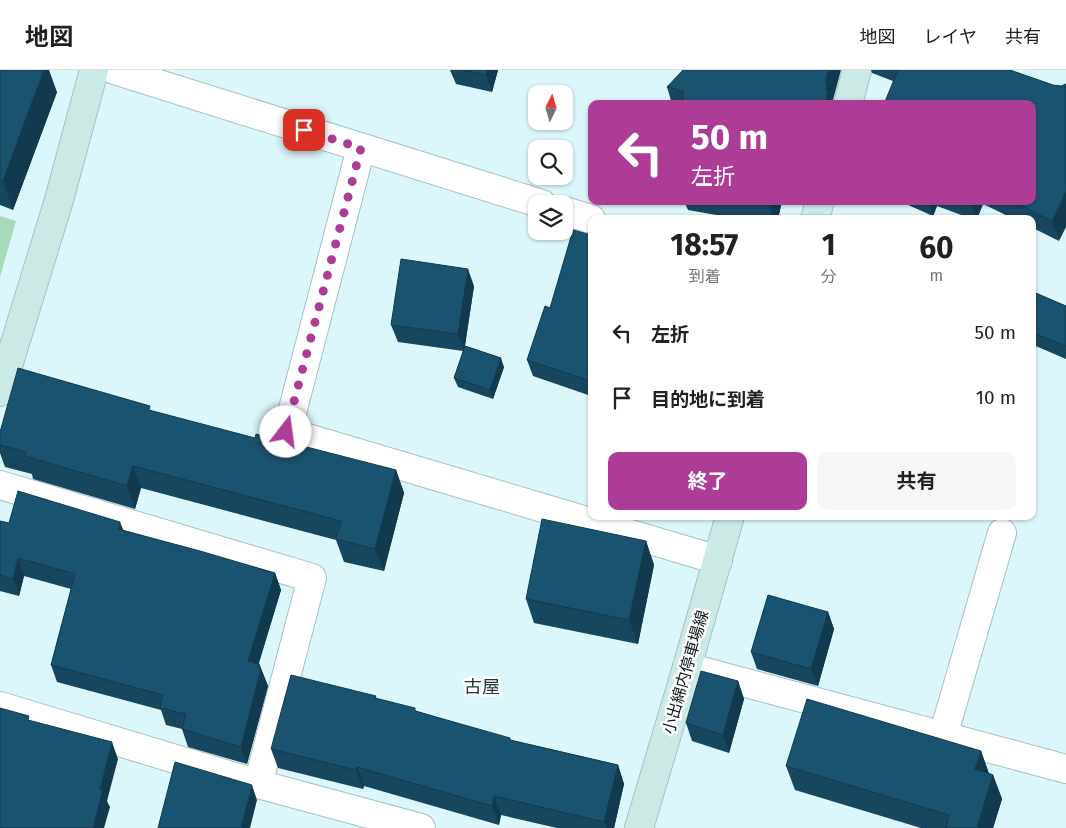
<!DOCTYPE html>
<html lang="ja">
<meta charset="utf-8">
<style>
:root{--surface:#fff;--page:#f6f6f6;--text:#202124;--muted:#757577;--line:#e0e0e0;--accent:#ad3c97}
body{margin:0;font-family:"Fira Sans","Noto Sans JP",sans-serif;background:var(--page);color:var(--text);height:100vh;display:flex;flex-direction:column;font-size:19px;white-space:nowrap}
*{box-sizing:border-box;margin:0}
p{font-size:16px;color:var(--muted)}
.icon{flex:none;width:28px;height:28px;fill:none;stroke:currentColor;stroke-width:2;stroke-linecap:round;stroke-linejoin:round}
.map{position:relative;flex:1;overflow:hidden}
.side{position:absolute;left:588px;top:145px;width:448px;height:305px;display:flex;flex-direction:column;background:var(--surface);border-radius:10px;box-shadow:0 1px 4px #0004}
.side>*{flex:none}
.guide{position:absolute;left:588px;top:30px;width:448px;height:105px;border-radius:10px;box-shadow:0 1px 4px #0004;background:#ad3c97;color:#fff;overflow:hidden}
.needle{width:32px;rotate:5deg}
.fabs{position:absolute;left:528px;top:15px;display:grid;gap:10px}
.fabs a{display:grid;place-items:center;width:45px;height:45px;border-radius:10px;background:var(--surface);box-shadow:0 1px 4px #0004;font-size:25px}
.pin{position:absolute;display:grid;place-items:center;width:42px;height:42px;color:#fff;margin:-21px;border-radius:10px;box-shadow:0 2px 8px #0006}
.me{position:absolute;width:55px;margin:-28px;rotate:15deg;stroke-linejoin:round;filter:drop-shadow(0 0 4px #0008)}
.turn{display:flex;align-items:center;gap:18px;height:105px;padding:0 20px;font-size:22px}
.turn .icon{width:65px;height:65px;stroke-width:2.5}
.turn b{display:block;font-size:35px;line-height:42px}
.eta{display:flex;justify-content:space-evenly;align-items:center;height:85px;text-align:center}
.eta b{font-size:30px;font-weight:700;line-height:35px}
.primary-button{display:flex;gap:10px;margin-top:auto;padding:10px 20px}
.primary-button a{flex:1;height:58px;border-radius:10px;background:var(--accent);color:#fff;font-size:20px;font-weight:700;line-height:58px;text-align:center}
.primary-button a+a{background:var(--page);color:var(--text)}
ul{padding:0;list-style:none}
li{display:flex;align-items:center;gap:15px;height:65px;padding:0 20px}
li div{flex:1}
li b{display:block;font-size:19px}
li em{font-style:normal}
header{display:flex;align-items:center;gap:30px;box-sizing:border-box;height:70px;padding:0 25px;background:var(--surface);border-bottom:1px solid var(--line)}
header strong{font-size:24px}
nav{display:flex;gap:28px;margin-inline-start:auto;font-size:18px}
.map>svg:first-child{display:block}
</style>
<header>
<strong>地図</strong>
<nav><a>地図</a><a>レイヤ</a><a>共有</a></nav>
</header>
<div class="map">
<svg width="1066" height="758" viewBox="0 0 1066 758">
<rect width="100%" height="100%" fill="#dcf7fb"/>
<path fill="#a7dab9" d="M0,146l16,5 -16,56z"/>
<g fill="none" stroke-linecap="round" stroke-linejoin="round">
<g stroke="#a6bfc3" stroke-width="30">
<path id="street" d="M114,0l428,134
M361,78l-74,284 431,128
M564,141l27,8
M0,415l312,93 -54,206 -258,-78
M687,597l379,102
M943,666l59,-203
M258,714l163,44"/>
</g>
<g stroke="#a6bfc3" stroke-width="30">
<path id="secondary" d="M848,34l9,-34
M815,149l5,-18
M0,322l59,-192 35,-130
M639,758l48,-161 43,-151"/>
</g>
<use href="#street" stroke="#fff" stroke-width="28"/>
<use href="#secondary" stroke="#cbeae6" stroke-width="28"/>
</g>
<path fill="#16475f" d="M0,0l57,22 -44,118 -13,-5z
M450,0h48l-6,22 -36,-8z
M871,0h139l49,171 -28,-14v-8h-17l-31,-15 -6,15h-5l-35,-13 -4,10 -34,-15h132l-138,-120 -21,-8z
M667,17l166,13v4h-161z
M684,131h98l-4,18h-39l-51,-9z
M591,165v161l-58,-20 -6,-16 23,-52z
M474,216l-9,60 39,21 -11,32 -35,-12 -4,-9 9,-27 -65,-9 -7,-17z
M1031,221l35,15v53l-35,-15z
M0,362l255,6 141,32 8,23 -20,78 -40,-9 -8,-22 -195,-52 -6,21 -102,-30 -1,-5 -27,-7 -5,-14z
M0,451l9,2 114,7 152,43 6,17 -22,73 9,23 -21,78 -59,-17 -6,-18 -16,-4 -5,-15 -104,-28 -6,-17 20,-76 -47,-13 -5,20 -19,-5z
M646,471l8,24 -16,79 -104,-21 -8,-24z
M828,542l6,17 -16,57 -61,-17 -6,-17z
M738,611l6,18 -15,54 -37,-12 -6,-18z
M376,626v2l41,13 94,29 107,25 6,19 -10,44h-57l-56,-13 -2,10 -135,-39 -1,3 -85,-21 -7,-19z
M981,681l8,22 4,2 9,24 -9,29h-72l-126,-38 -9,-24z"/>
<path fill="#123a4e" d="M44,0h5l8,22 -44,118 -10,-29z
M487,0h11l-6,22 -6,-17z
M828,0h13l-8,30v4h-8l1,-24z
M1066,121v36l-7,14 -7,-20z
M770,131h12l-4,18h-4l-5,-14z
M928,131h8l1,5 -4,10z
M970,131h12l1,3 -6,15h-1z
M468,199l6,17 -10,65 -6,-17z
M501,288l3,9 -11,32 -3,-9z
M133,396l8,22 -6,21 -8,-23z
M396,400l8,23 -20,78 -9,-22z
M120,452l7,17 -9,-10z
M646,471l8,24 -16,79 -9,-24z
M18,488l6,18 -5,20 -6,-17z
M275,503l6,17 -27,88 -6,-17z
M828,542l6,17 -16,57 -7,-17z
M259,594l9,22 -21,78 -6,-17z
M738,611l6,18 -15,54 -6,-18z
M112,672l6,17 -11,42 3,6 -6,21h-11l7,-39z
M981,681l8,24 -14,-6z
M618,695l6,19 -10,44h-7l-3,-6z
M357,697l7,19 -1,3 -7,-19z
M993,705l9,24 -9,29h-16z
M252,715l5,15 -7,28h-9z
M494,726l7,19 -2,10 -7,-19z"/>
<path fill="#1a536f" stroke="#123a4e" d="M0,0h44l-41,111 -3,-1z
M464,0h23l-1,5z
M683,0h145l-2,10 -1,7 3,5 -3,12h-143l1,-13 -16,-4z
M898,0h112l43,15 8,1 5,-2v107l-14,30 -40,-20h19v-97h-147z
M748,131h22l-1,4z
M573,160l18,5v146l-64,-21 18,-54 5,2z
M401,189l67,10 -10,65 -67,-9z
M1031,221l35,15v40l-35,-14z
M465,276l36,12 -11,32 -36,-12z
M18,298l132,38 -1,4 106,28 1,-4 140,36 -21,79 -39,-10 5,-18 -208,-55 -6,20 -102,-30 1,-4 -26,-7v-13z
M18,421l102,31 -2,7 82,22 75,22 -27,88 11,3 -1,4 3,1 -20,78 -59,-18 4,-15 -26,-6 3,-13 -112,-30 24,-91 -57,-16 -5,21 -13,-4v-54l9,2z
M542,449l104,22 -17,79 -103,-21z
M768,525l60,17 -17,57 -60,-17z
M701,601l37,10 -15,54 -37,-12z
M291,605l85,21 -1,2 40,10v3l95,27v2l108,25 -14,57 -110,-26 -2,10 -135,-39 -1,3 -85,-21z
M807,629l174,52 -6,18 18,6 -16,53h-31l3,-13 -163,-49z
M0,638l29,8 -1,4 84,22 -12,47 3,1 -10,38h-93z
M175,692l77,23 -11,43h-83z"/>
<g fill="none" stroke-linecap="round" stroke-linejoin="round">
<path stroke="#ad3c97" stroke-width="9" stroke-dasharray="0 16.2" d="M286,362l75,-284 -57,-18"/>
</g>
<g text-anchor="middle" stroke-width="5" stroke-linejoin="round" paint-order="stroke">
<g font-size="16" fill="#0d1618" stroke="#fff">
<text transform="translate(685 602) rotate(-74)" y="6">小出綿内停車場線</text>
</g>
<g font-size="18" fill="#22373b" stroke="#fff">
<text x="482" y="623">古屋</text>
</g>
</g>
</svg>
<div class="fabs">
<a><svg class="needle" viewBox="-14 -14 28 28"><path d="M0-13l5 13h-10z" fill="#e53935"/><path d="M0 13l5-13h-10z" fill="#757577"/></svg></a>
<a><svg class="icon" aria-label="search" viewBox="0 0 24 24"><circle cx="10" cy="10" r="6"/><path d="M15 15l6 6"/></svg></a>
<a><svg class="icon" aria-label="layers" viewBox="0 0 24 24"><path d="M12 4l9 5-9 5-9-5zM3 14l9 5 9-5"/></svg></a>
</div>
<div class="pin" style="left:304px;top:60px;background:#d93025"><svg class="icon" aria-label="arrive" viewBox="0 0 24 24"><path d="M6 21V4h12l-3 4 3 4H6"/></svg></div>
<svg class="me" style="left:286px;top:362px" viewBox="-20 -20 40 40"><circle r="19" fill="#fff"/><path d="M0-13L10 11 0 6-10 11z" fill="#ad3c97"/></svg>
<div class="guide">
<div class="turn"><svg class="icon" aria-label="left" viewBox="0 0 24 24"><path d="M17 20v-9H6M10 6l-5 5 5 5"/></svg><div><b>50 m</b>左折</div></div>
</div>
<section class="side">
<div class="eta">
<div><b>18:57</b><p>到着</p></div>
<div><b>1</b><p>分</p></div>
<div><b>60</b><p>m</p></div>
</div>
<ul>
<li><svg class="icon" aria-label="left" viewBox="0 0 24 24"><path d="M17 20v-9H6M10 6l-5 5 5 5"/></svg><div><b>左折</b></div><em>50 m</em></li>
<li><svg class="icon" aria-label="arrive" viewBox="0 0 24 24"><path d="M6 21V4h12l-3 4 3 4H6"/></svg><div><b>目的地に到着</b></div><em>10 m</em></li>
</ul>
<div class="primary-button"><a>終了</a><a>共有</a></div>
</section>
</div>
